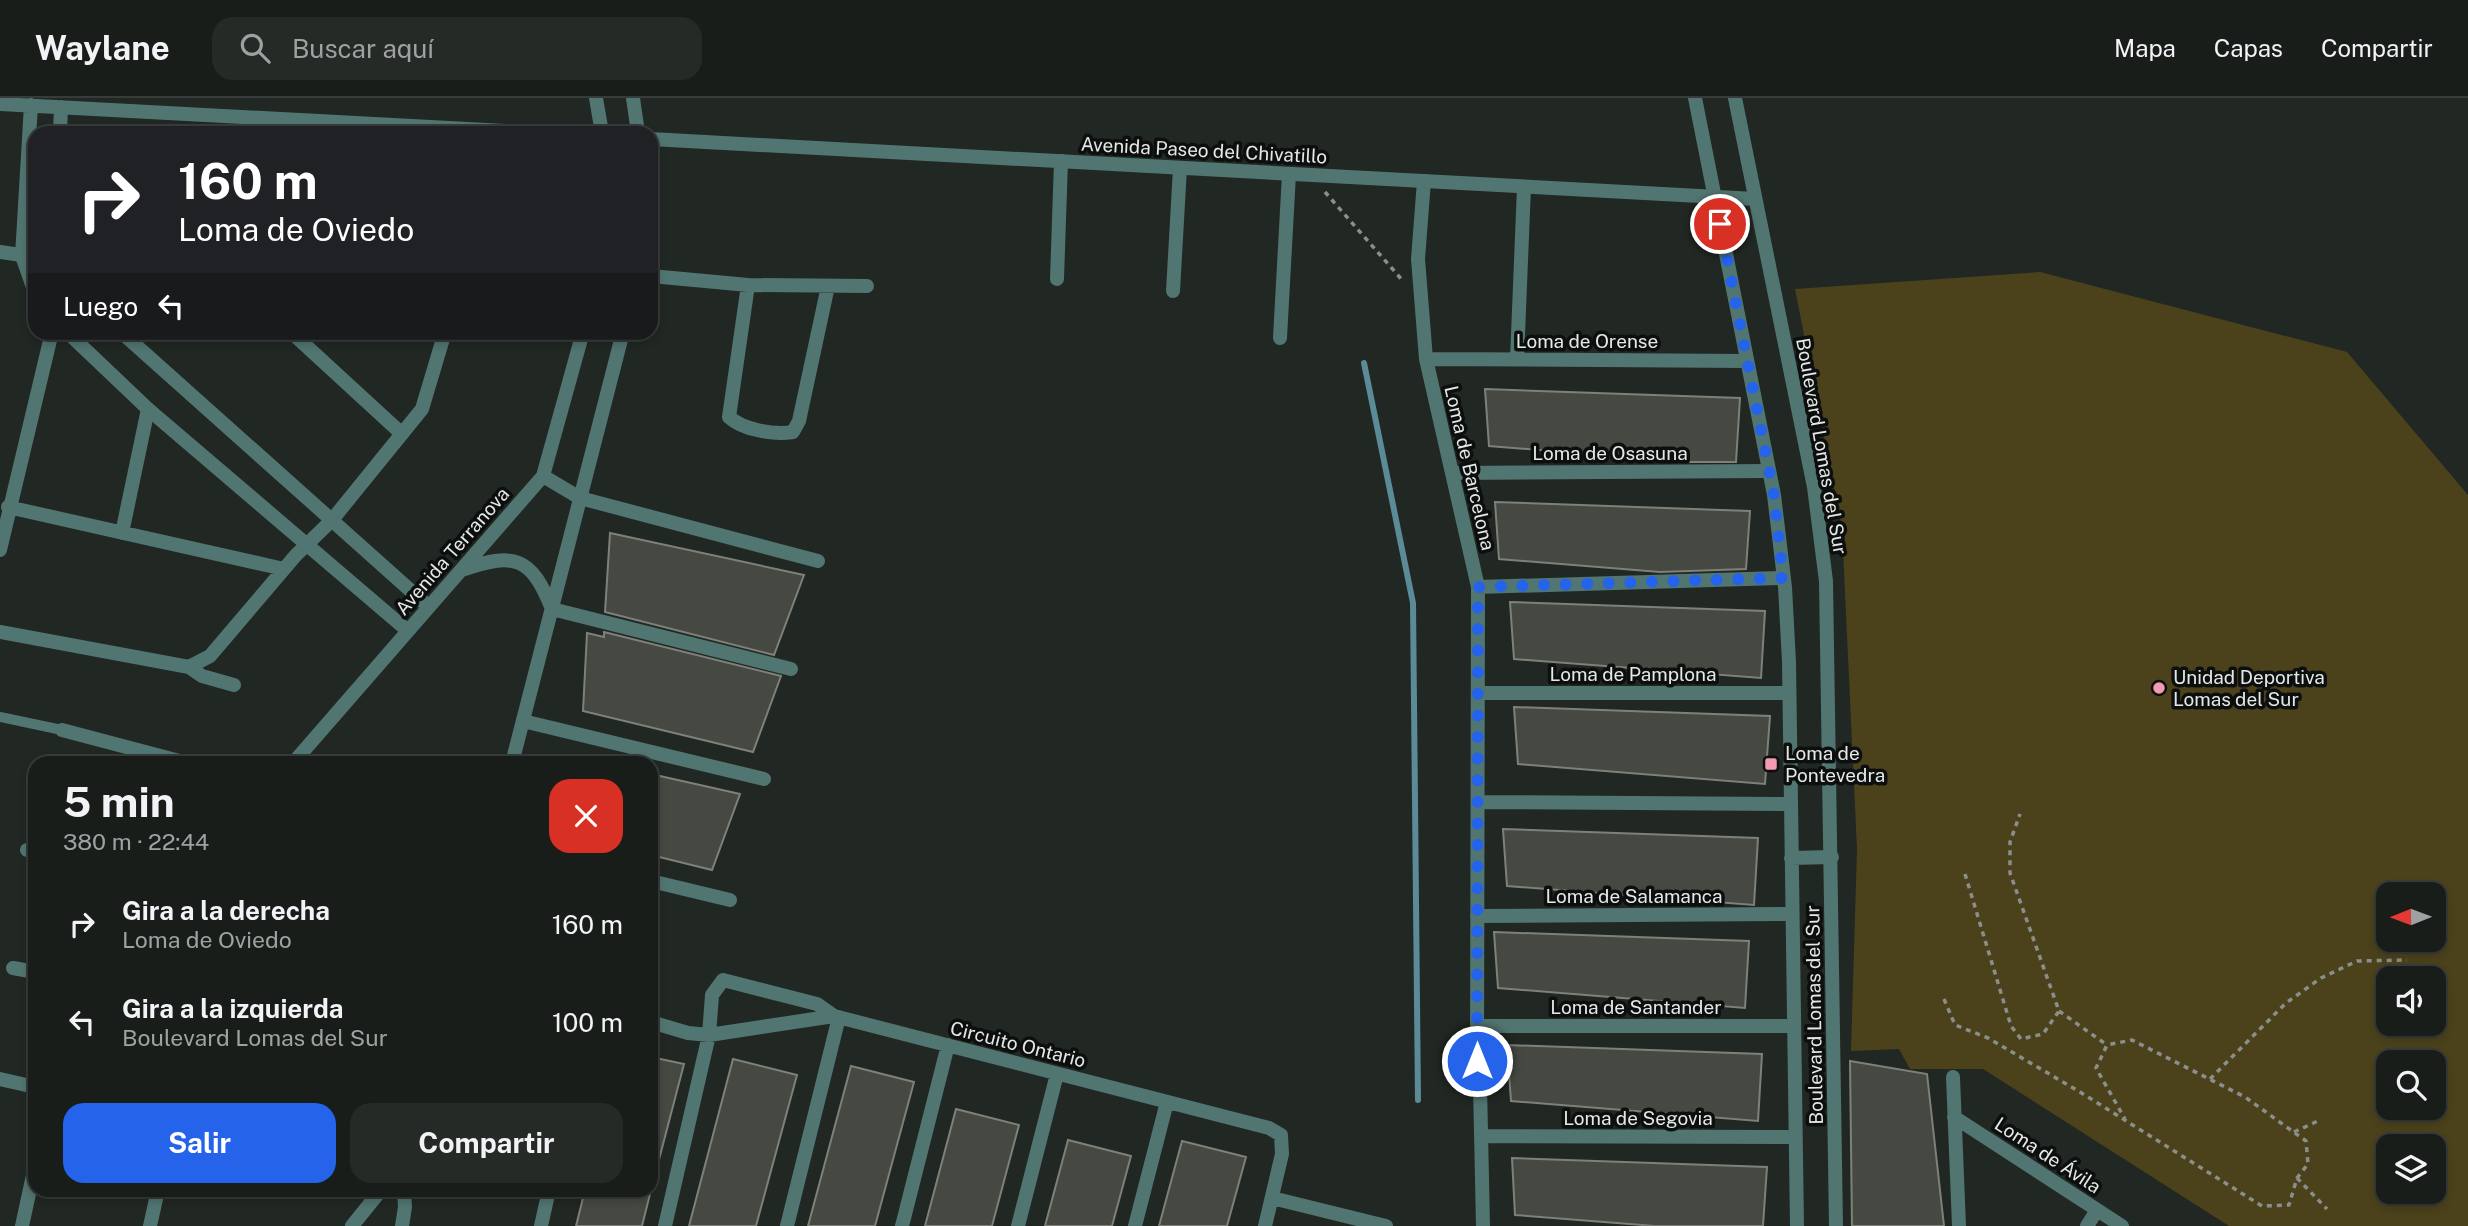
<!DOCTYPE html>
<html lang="es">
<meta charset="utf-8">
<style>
:root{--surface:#191d1a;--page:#262a27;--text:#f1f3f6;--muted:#9fa2a2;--line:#373b39;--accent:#2563eb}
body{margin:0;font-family:"Public Sans",sans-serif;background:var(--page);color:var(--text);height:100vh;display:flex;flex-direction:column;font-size:26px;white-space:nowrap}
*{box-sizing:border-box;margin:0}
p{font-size:23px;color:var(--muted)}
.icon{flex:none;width:38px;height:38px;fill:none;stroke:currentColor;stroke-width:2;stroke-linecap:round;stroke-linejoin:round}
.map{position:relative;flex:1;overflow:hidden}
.side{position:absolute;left:28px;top:658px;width:630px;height:441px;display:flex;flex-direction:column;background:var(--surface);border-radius:21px;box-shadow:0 4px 10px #0003,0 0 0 2px var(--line)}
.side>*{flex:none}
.top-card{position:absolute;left:28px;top:28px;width:630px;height:214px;border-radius:21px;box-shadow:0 4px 10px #0003,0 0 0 2px var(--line);background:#202124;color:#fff;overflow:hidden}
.needle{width:46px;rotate:269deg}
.controls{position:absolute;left:2376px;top:784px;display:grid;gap:14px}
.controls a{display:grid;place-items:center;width:70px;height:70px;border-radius:14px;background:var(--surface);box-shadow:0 4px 10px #0003,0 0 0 2px var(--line);font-size:35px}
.pin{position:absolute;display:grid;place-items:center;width:60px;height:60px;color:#fff;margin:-30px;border:4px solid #fff;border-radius:50%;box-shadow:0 2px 7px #0007}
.me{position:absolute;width:77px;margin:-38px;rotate:0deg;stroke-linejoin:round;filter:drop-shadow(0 0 5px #0008)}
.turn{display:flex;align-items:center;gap:24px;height:147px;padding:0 35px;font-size:32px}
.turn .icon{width:91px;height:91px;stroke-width:2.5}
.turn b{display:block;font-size:49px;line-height:60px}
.then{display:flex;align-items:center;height:66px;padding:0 35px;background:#0003;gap:14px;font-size:26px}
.round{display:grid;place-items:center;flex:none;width:74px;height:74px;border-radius:21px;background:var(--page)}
.overview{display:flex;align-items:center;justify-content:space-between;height:119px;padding:0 35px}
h1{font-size:42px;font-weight:700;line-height:52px}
.primary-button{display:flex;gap:14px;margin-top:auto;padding:14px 35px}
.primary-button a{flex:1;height:80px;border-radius:21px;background:var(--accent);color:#fff;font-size:28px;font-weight:700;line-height:80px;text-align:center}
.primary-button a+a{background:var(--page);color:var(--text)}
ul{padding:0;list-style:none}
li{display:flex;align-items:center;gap:21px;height:98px;padding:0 35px}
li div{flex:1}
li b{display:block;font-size:26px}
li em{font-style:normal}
header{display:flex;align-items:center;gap:42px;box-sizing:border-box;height:98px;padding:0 35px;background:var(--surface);border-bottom:2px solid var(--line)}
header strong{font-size:33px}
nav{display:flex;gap:38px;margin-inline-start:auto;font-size:24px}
.search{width:490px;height:63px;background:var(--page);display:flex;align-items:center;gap:18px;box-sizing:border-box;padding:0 24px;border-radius:21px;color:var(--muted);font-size:26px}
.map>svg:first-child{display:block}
</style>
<header>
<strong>Waylane</strong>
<div class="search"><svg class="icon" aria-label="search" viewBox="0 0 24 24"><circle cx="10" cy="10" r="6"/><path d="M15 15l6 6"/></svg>Buscar aquí</div>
<nav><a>Mapa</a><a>Capas</a><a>Compartir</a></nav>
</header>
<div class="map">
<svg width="2468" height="1128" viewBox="0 0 2468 1128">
<rect width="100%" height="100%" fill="#212723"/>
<path fill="#4b421c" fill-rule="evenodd" d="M2040,174l307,80 121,143v731h-239l-246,-157h-73l-11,-20 -48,2 6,-202 -15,-321 -47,-239zM2389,796h45v46h-45zM2389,880h45v46h-45zM2389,964h45v46h-45zM2389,1048h45v46h-45z"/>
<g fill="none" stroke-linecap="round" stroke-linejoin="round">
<path stroke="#5b8b97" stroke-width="6" d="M1364,265l49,240 5,497"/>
</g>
<path fill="#464842" stroke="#7e817a" stroke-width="2" d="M1485,291l255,9 -4,64h-47l-200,-16z
M1495,404l255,9 -4,58 -86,3 -161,-13z
M610,435l194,42 -30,80 -169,-43z
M1510,504l255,9 -4,67 -247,-19z
M604,534l177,44 -28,76 -170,-41 4,-78 17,4z
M1514,609l256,9 -5,68 -247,-20z
M651,676l89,20 -28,76 -61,-15z
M1503,731l255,9 -4,67 -247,-19z
M1494,834l255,9 -4,67 -247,-20z
M1507,947l255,9 -4,67 -247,-20z
M651,959l33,7 -28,107 -5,-1z
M733,961l64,16 -41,151h-67z
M1850,963l77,13 17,152h-92z
M851,968l63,16 -39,144h-67z
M956,1011l63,16 -27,101h-67z
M1068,1042l63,16 -19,70h-67z
M1182,1043l64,16 -19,69h-68z
M1512,1060l255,9 -4,59h-108l-140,-11z
M585,1092h66l-9,36h-66z"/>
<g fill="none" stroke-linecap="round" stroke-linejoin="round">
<path stroke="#8a8f8c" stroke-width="3.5" stroke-dasharray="5 5" stroke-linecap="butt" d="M1325,94l78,89
M1965,776l46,152 10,13 22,-5 16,-23 -49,-138v-31l10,-28
M1944,901l11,26 33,13 92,54 182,114 27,-1 8,-27 11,-14 -2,-23 -61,-44 -113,-57 -25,5 -11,23 29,51
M2059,913l48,34
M2210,981l76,-76 35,-25 36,-17 50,-1
M2294,1034l26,-12
M2297,1080l30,31"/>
<path stroke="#517571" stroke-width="10" d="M0,619l62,13"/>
<path stroke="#517571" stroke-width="14" d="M1424,83l-6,78 8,100 52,228 -1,474 3,24 3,141
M0,154l35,5
M651,178l97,9 119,1
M1057,181l4,-118
M748,187l-19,132c14,13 45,18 64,15l6,-11 29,-135
M1173,193l7,-123
M291,234l111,102
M1280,240l9,-164
M1426,261l321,2
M1517,261l7,-172
M1452,375l317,-2
M580,400l238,63
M8,409l276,62
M122,435l26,-124
M0,452l52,-218
M1478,489l305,-9
M552,511l239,60
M0,534l189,35 21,-11 86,-101 36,-35 90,-111 23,-77
M189,569l13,9 32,9
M1478,595h311
M523,623l241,58
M62,632l125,33
M1478,704l312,2
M27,752l8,2
M651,783l79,19
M1477,818l315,-2
M13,870l22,4
M651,924l37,11 21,2 125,-19 435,112 12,7 1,19 -17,72
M1477,928h317
M1953,979l6,149
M0,981l35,8
M1954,1019l168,109
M1481,1038l314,1
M1272,1100l114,28
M22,1128l13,-60
M541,1128l8,-36
M665,1128l44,-191 3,-40 11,-15 94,24 17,12
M787,1128l52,-209
M902,1128l46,-181
M1018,1128l39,-152
M1135,1128l32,-124
M2087,1128l10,-16"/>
<path stroke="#517571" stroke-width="14" d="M596,0l6,35
M633,0l5,35
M1695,0l79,397 11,92 4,75 8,564
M1735,0l79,389 12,94 10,645
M0,6l542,29
M31,7l-9,151 13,37
M60,35l1,-26
M651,41l1104,60
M67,234l81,77 260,222
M121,234l308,275
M543,378l37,22
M462,472c52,-18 69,-14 90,39
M293,665l250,-287 40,-144
M512,665l111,-431
M1791,760l41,-1
M150,1128l8,-36
M352,1128l29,-36
M402,1128l3,-19 -1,-17"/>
</g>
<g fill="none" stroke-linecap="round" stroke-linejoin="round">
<path stroke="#2563eb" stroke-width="12" stroke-dasharray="0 21.6" d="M1477,963l1,-474 305,-9 -9,-83 -54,-271"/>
</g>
<g fill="#f19ab1" stroke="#0c0f0d" stroke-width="2.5">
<circle cx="2159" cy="590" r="7"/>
<rect x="1764" y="659" width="14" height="14" rx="3.5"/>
</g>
<g text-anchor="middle" stroke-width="7" stroke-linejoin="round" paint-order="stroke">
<g font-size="19" fill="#e4e8e6" stroke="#0c0f0d">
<text transform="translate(1204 52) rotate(3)" y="7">Avenida Paseo del Chivatillo</text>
<text x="1587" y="250">Loma de Orense</text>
<text transform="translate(1822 348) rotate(80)" y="7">Boulevard Lomas del Sur</text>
<text x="1610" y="362">Loma de Osasuna</text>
<text transform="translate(1470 370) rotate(77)" y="7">Loma de Barcelona</text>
<text transform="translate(452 453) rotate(-49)" y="7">Avenida Terranova</text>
<text x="1633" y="583">Loma de Pamplona</text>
<text x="1634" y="805">Loma de Salamanca</text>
<text x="1636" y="916">Loma de Santander</text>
<text transform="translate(1814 917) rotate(-91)" y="7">Boulevard Lomas del Sur</text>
<text transform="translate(1018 946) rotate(14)" y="7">Circuito Ontario</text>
<text x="1638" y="1027">Loma de Segovia</text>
<text transform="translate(2048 1057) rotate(33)" y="7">Loma de Ávila</text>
</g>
<g font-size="19" fill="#e4e8e6" stroke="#0c0f0d" text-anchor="start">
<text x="2173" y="586">Unidad Deportiva<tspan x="2173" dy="22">Lomas del Sur</tspan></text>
<text x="1785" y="662">Loma de<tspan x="1785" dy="22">Pontevedra</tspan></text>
</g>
</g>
</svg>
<div class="controls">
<a><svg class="needle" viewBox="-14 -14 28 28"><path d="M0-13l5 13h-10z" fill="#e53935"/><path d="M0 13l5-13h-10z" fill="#9fa2a2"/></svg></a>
<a><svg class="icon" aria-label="sound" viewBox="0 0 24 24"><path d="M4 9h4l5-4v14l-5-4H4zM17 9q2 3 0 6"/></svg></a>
<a><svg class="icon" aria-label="search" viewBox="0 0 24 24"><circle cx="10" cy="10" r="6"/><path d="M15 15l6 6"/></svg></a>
<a><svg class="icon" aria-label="layers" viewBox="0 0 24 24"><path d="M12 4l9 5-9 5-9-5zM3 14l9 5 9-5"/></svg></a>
</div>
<div class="pin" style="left:1720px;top:126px;background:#d93025"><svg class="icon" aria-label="arrive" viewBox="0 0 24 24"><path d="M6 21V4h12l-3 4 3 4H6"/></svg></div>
<svg class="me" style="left:1477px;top:963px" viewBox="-20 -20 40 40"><circle r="17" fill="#2563eb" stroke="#fff" stroke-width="3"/><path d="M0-11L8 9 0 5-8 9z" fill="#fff"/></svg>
<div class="top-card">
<div class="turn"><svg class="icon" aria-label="right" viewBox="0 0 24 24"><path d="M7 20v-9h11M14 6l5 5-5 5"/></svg><div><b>160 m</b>Loma de Oviedo</div></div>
<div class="then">Luego<svg class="icon" aria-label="left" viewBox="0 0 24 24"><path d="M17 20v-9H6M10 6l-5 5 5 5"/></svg></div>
</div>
<section class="side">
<div class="overview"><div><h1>5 min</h1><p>380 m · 22:44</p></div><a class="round" style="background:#d93025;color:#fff"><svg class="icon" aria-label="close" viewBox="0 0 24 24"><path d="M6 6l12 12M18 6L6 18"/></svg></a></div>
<ul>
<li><svg class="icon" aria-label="right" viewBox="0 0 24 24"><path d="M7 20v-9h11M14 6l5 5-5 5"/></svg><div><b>Gira a la derecha</b><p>Loma de Oviedo</p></div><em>160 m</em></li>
<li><svg class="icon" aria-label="left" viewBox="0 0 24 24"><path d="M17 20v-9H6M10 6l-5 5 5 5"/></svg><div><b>Gira a la izquierda</b><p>Boulevard Lomas del Sur</p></div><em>100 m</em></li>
</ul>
<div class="primary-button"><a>Salir</a><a>Compartir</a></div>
</section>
</div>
